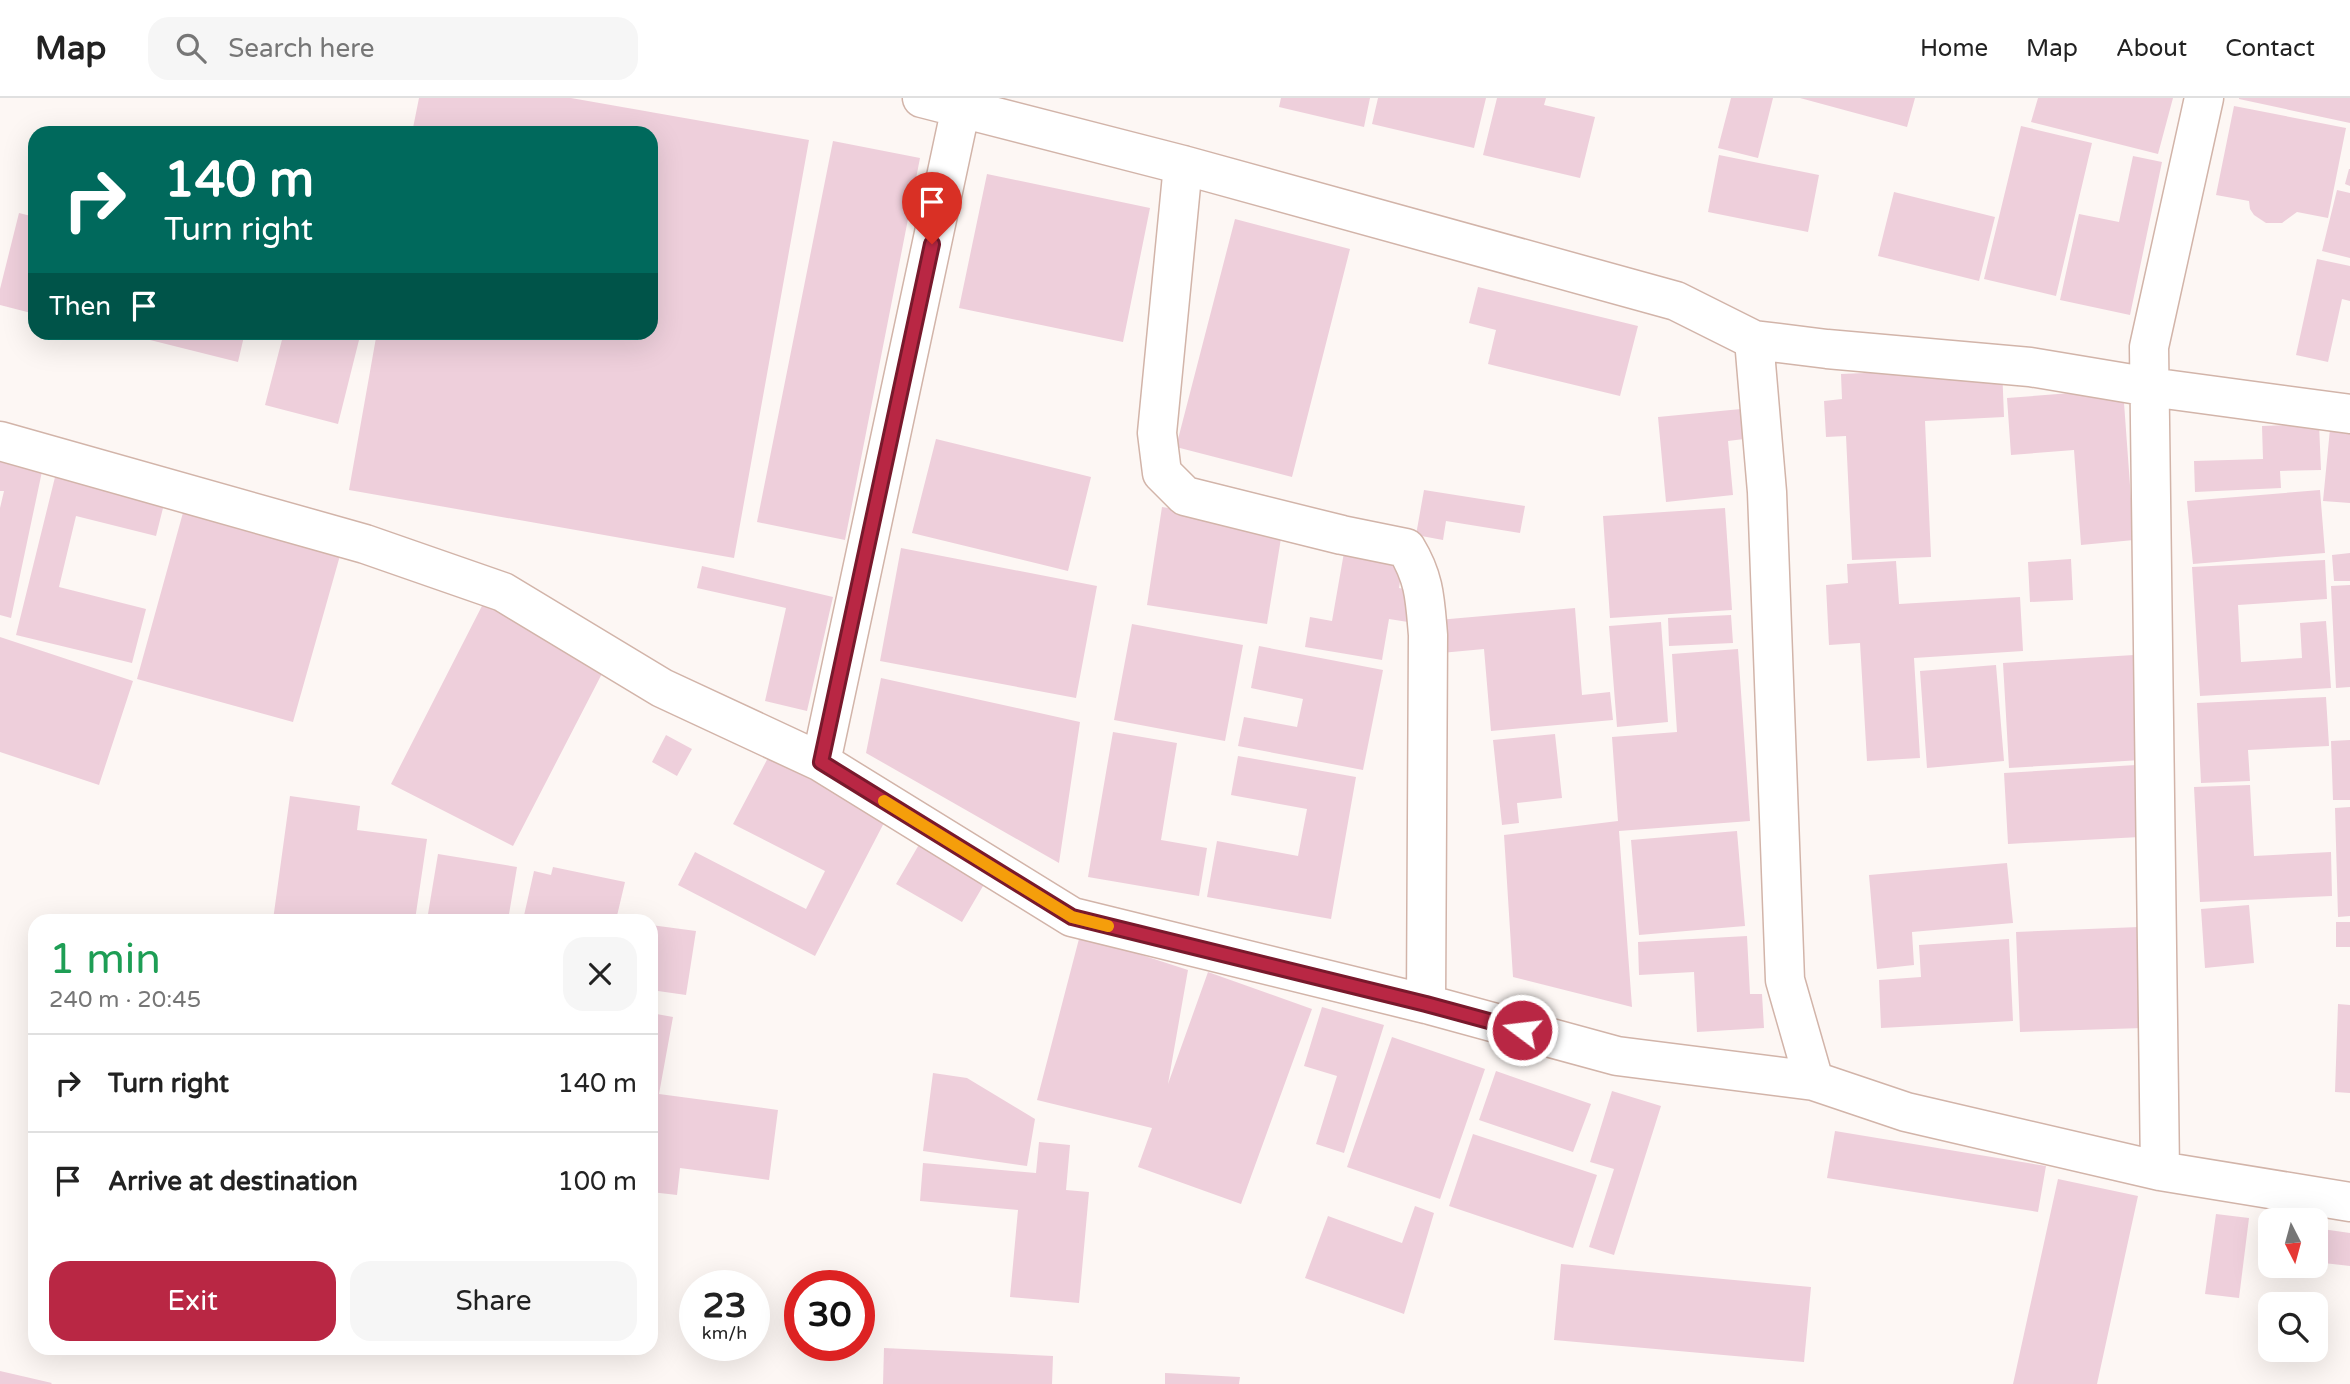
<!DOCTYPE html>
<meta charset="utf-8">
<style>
:root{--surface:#fff;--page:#f6f6f6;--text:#222;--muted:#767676;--line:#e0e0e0;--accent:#b92744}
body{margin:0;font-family:"Varela Round",sans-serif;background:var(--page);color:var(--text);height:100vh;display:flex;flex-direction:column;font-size:26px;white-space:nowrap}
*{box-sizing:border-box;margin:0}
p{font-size:23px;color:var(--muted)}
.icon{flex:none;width:38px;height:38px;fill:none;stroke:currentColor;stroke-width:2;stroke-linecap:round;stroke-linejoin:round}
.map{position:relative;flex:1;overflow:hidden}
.panel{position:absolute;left:28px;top:816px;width:630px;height:441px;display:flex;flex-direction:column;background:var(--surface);border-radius:21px;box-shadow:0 7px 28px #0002}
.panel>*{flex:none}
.top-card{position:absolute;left:28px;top:28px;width:630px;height:214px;border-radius:21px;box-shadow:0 7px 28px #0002;background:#00695c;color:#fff;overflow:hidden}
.needle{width:46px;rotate:174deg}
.controls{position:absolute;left:2258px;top:1110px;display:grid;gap:14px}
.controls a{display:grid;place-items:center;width:70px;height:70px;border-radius:14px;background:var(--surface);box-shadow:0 7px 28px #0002;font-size:35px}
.speed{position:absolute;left:679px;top:1172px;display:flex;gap:14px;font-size:35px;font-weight:700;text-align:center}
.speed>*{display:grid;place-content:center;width:91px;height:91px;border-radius:50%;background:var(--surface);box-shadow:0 7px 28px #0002;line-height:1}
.speed small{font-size:18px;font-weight:400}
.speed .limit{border:10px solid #d22;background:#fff;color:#111}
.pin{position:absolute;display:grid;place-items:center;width:60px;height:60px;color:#fff;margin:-72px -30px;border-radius:50% 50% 50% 0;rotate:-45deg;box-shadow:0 0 7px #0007}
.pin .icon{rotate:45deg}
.me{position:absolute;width:77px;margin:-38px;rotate:285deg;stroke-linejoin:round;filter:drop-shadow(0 0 5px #0008)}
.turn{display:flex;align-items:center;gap:24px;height:147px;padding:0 21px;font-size:32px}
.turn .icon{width:91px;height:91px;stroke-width:2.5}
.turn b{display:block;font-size:49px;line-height:60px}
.then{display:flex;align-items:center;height:66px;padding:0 21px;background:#0003;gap:14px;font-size:26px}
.round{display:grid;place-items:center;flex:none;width:74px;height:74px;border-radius:21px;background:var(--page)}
.head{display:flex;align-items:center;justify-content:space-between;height:119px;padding:0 21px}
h1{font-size:42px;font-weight:600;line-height:52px;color:#1e9e55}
.button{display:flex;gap:14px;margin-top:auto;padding:14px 21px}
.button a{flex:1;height:80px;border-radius:21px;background:var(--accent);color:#fff;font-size:28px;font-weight:600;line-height:80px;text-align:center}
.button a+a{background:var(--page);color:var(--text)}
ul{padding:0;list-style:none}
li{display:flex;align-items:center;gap:21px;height:98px;padding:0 21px;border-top:2px solid var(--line)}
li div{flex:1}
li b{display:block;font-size:26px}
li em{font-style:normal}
header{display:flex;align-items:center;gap:42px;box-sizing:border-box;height:98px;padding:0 35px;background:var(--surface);border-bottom:2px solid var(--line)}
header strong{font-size:33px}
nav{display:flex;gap:38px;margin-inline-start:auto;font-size:24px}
.search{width:490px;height:63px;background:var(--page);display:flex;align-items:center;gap:18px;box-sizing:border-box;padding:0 24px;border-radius:21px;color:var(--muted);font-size:26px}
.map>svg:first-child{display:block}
</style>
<header>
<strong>Map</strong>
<div class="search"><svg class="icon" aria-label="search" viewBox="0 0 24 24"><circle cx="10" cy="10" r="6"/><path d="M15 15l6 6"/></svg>Search here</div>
<nav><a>Home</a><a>Map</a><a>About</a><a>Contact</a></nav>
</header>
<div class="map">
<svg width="2350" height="1286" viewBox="0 0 2350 1286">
<rect width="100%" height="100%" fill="#fdf7f4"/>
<path fill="#eecfdb" d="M419,0h152l238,42 -75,418 -385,-68 28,-158h274v-199h-239z
M1281,0h89l-6,29 -85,-20z
M1378,0h108l-12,50 -102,-24z
M1497,0h49l-2,7 51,12 -15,61 -97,-23z
M1731,0h42l-15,60 -40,-10z
M1800,0h115l-8,29z
M2038,0h135l-15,56 -127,-32z
M2239,0h111v25l-111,-24z
M2234,8l112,22 -18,90 -31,-6 -15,11h-16l-12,-8 -4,-6 -1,-8 -33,-6z
M2021,28l71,17 -36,153 -72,-17z
M833,43l87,17 -75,382 -88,-18z
M1719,57l100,20 -11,57 -100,-20z
M2133,58l29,6 -32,153 -70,-15 19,-86 40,8z
M2349,71h1v17l-5,-2z
M987,76l163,34 -27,134 -164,-34z
M2337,92l13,3v65l-28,-7z
M1894,94l101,25 -16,64 -101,-25z
M19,115l16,4v97l-35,-9v-16z
M1235,121l115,30 -58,228 -116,-30z
M2317,161l33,7v35l-8,-2 -14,63 -32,-7z
M1478,189l160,39 -18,70 -132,-32 8,-34 -27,-7z
M118,234h127l-7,30z
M284,234h77l-23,92 -73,-19z
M2002,269l2,50 -79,4 6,136 -79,3 -6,-124 -20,1 -2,-36 18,-2 -1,-25z
M2123,291l11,151 -53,5 -7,-95 -63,5 -4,-57z
M1741,311l3,30 -16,2 5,54 -67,7 -8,-85z
M2319,326l2,46 -41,1 1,17 -86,4 -1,-31 69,-2 -1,-33z
M2330,331l20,2v72l-27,-2z
M936,341l155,38 -23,94 -156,-38z
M0,355l44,9 -33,156 -11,-3v-107l4,-17h-4z
M58,367l109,27 -11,44 -80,-20 -17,71 87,22 -14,54 -116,-28z
M1424,392l101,16 -5,27 -74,-12 -3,19 -27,-5z
M2320,392l5,63 -132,11 -6,-63z
M1162,409l121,19 -16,98 -120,-19z
M1725,410l7,102 -122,8 -7,-102z
M184,411l157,43 -48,170 -156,-43z
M1346,443l59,10 -6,37 15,3 -6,31 -19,-3 -7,41 -77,-13 5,-30 22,4z
M901,450l196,38 -21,112 -196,-37z
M2350,455v28h-16l-2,-26z
M2071,461l2,41 -43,2 -2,-40z
M2325,462l2,39 -89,6 3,57 61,-4 -2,-35 26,-2 5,67 -131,8 -8,-129z
M1896,463l3,43 121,-7 3,54 -109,7 6,100 -53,3 -7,-118 -31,2 -3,-60 22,-2 -1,-19z
M702,468l131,31 -26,114 -42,-10 21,-93 -89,-20z
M2350,487v102l-14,1 -5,-102z
M485,502l123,62 -95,184 -122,-62z
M1575,510l7,87 28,-3 3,28 -122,11 -7,-82 -43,4 -3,-33z
M1731,517l2,28 -64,3 -1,-28z
M1661,524l7,100 -51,5 -8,-101z
M1132,526l111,21 -18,96 -111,-21z
M0,539l133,44 -34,104 -99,-33z
M1259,548l124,24 -20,100 -125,-24 6,-29 53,10 6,-28 -52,-11z
M1738,551l12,172 -131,10 13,176 -119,-30 -9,-142 114,-14 -6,-84 65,-5 -5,-78z
M2134,557l7,105 -132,8 -6,-105z
M1996,567l8,96 -77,7 -7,-97z
M881,580l199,44 -21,141 -193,-110z
M2326,599l3,49 -81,4 2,31 -49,2 -4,-80z
M1113,634l64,11 -16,97 46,8 -8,48 -111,-19z
M1555,636l7,64 -45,5 2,20 -17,2 -9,-85z
M666,637l26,14 -15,27 -25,-14z
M2350,642v60h-17l-2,-59z
M769,658l118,61 -72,139 -137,-71 17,-33 111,57 19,-38 -92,-47z
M1238,658l118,21 -25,142 -124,-22 10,-56 81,15 9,-47 -76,-14z
M2136,667l4,72 -132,7 -4,-71z
M2250,687l4,71 77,-4 1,44 -132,6 -6,-115z
M290,698l70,10 -3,24 70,9 -12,81h-142z
M2350,709v109l-12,1 -3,-109z
M1737,733l8,95 -106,9 -8,-95z
M924,738l66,38 -28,48 -66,-38z
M438,756l79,13 -9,53h-81z
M2007,765l6,60 -101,9 2,33 -37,4 -8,-94z
M553,769l72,15 -9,38h-93l11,-49 17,4z
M2249,807l5,58 -49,5 -4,-59z
M2336,824h14v25h-14z
M651,827l45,6 -10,64 -35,-5z
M2139,829l4,101 -123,4 -4,-100z
M1080,837l108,35 -20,114 40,-112 104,37 -71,195 -103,-37 14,-39 -115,-28z
M1747,838l3,58h12l2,34 -67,4 -3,-60 -55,3 -1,-33z
M2009,841l4,82 -132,7 -2,-48 42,-3 -2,-32z
M2338,906l12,1v88l-15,-1z
M1322,909l62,18 -40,128 -28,-9 21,-68 -33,-10z
M651,915l22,4 -14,77 119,16 -9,70 -89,-12 -3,27 -26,-3v-34l7,-53 -7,28z
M1392,939l93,32 -45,130 -93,-32z
M1496,973l95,33 -18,48 -94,-32z
M933,975l34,5 68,41 -8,47 -104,-15z
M1612,993l49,15 -47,149 -25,-8 25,-78 -24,-7z
M1835,1033l211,35 -8,46 -211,-34z
M1473,1036l124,41 -24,73 -124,-42z
M1039,1044l31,3 -4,45 23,2 -10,111 -69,-6 8,-87 -98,-9 3,-38 113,10z
M2058,1081l80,17 -41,188h-84z
M1415,1108l19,7 -30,101 -99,-36 23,-62 74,27z
M2216,1116l33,4 -10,80 -34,-4z
M2315,1130l35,5v33l-35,-4z
M1561,1166l250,23 -7,75 -250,-22z
M884,1250l169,8 -1,28h-169z
M0,1273l52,12 -1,1h-51z
M1165,1275l75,4 -1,7h-74z"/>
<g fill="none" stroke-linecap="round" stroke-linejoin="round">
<g stroke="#d2b4a9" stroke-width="41">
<path id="minor" d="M922,0l261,67 493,136 78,39 13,152 18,488 29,101 92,31 254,59 190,31
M1183,67l-26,268 5,40 23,23 157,39 64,13c19,31 19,52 22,87l-2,369
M1754,242l73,9 203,18 120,20 200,27
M0,343l365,103 138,48 159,96 159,74 251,155 354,87 191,52 197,25
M821,664l140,-655
M2160,1073l-11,-824 55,-249"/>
</g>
<use href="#minor" stroke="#fff" stroke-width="38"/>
</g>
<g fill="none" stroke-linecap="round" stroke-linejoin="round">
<g stroke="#78192c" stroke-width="18">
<path id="route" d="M932,146l-111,518 251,155 354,87 96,26"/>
</g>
<use href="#route" stroke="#b92744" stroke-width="12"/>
<path stroke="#f59e0b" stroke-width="12" d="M884,703l188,116 36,9"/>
</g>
</svg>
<div class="controls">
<a><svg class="needle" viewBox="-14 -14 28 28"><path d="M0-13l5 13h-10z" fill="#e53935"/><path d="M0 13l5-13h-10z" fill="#767676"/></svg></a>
<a><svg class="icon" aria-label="search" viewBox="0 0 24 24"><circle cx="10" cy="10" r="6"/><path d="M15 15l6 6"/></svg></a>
</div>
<div class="speed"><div>23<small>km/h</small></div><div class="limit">30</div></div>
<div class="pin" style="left:932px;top:146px;background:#d93025"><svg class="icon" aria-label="arrive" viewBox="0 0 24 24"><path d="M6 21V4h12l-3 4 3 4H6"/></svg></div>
<svg class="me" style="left:1522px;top:932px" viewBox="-20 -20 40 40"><circle r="17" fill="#b92744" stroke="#fff" stroke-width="3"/><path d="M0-11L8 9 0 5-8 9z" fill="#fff"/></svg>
<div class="top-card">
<div class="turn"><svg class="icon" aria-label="right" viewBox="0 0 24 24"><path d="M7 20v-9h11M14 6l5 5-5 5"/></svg><div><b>140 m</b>Turn right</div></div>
<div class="then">Then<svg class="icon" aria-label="arrive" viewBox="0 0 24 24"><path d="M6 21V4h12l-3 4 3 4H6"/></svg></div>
</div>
<section class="panel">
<div class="head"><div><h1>1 min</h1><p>240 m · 20:45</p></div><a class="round"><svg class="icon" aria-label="close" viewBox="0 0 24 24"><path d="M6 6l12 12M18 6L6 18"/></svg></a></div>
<ul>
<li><svg class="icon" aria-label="right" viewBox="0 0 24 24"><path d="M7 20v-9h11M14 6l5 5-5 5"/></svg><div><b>Turn right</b></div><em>140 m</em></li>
<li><svg class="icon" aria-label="arrive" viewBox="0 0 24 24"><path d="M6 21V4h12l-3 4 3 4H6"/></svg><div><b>Arrive at destination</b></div><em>100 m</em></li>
</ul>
<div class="button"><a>Exit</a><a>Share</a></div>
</section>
</div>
